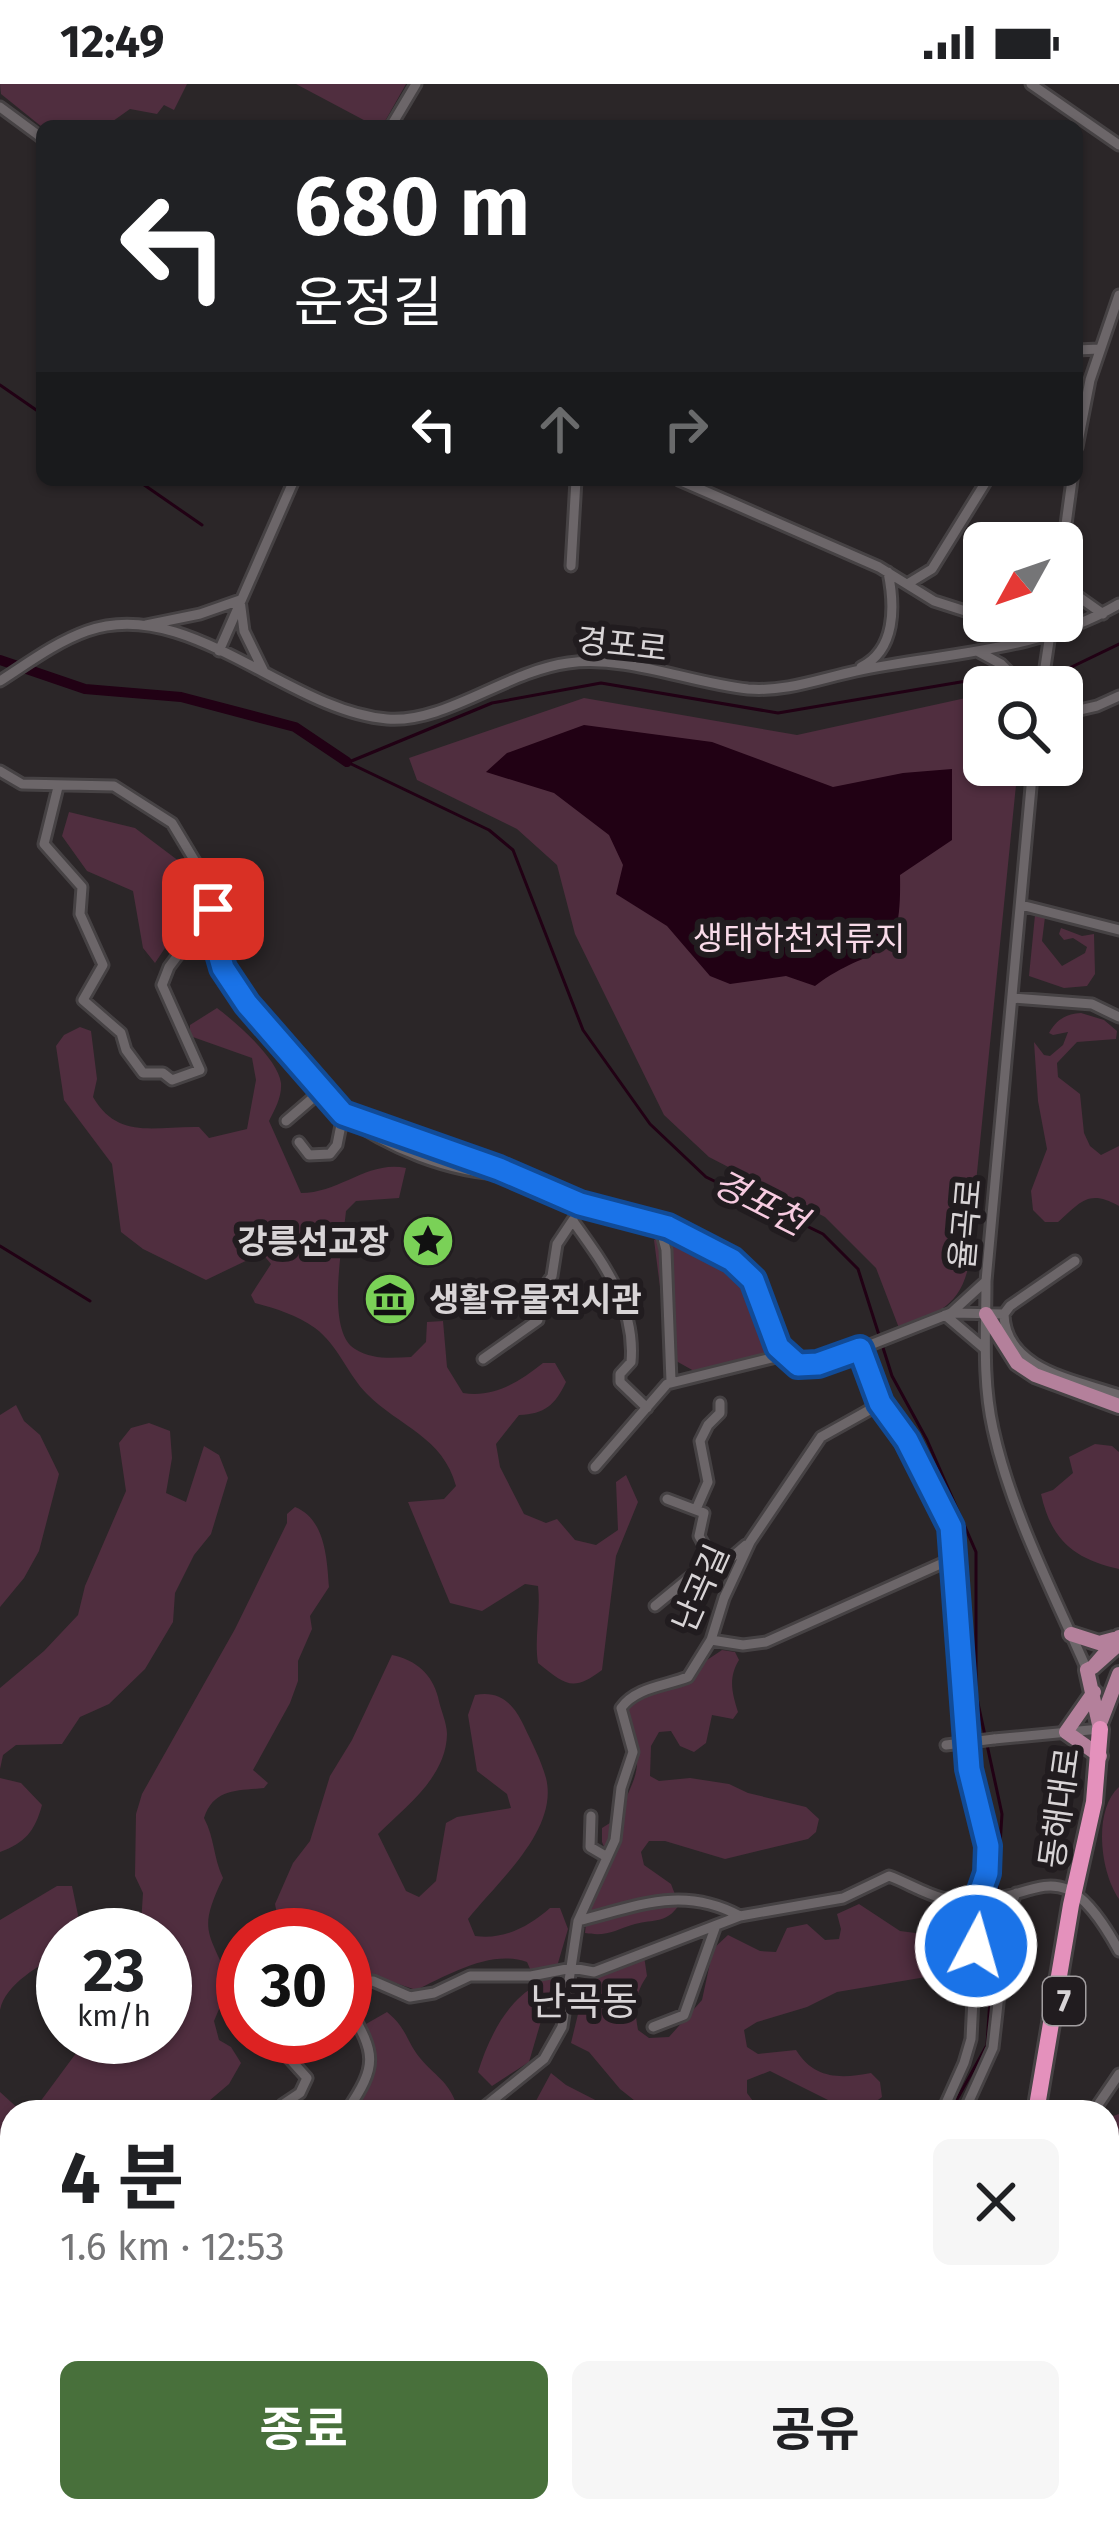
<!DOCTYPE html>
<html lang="ko">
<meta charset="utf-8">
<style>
:root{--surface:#fff;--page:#f6f6f6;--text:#202124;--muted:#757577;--accent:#48703b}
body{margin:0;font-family:"Fira Sans","Noto Sans KR",sans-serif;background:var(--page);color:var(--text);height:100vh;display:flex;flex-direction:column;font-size:45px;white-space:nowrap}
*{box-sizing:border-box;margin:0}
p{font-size:39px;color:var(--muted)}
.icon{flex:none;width:66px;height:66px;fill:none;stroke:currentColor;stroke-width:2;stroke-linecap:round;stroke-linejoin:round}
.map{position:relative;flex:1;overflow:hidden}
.details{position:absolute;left:0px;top:2016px;width:1119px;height:423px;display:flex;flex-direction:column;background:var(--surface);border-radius:36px 36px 0 0;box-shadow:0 3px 9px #0004}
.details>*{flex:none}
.guide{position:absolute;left:36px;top:36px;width:1047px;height:366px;border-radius:18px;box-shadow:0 3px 9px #0004;background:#202124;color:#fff;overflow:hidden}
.needle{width:78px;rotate:230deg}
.buttons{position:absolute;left:963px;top:438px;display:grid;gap:24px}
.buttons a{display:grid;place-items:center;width:120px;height:120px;border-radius:18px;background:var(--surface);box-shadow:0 3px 9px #0004;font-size:60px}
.speed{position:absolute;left:36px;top:1824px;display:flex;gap:24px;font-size:60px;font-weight:700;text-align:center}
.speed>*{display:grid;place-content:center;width:156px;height:156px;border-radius:50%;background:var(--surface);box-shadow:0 3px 9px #0004;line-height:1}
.speed small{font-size:30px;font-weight:400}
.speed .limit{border:18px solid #d22;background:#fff;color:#111}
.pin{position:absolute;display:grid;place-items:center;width:102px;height:102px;color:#fff;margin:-51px;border-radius:24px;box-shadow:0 6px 18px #0006}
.me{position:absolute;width:132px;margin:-66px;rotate:6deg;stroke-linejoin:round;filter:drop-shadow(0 0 9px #0008)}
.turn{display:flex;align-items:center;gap:42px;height:252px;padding:0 60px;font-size:54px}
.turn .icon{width:156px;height:156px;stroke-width:2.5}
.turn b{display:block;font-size:84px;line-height:102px}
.lanes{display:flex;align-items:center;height:114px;padding:0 60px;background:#0003;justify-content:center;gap:60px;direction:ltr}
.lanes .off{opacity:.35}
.round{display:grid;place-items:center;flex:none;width:126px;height:126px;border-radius:18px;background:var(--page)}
.headline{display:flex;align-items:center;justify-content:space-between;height:204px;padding:0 60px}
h1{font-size:72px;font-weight:700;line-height:90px}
.primary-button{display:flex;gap:24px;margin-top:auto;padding:24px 60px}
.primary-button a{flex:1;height:138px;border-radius:18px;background:var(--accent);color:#fff;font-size:48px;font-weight:700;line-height:138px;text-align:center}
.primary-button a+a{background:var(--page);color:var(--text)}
.status{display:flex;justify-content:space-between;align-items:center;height:84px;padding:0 60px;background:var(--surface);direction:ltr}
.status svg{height:33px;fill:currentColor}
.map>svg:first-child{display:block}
</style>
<div class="status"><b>12:49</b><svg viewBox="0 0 49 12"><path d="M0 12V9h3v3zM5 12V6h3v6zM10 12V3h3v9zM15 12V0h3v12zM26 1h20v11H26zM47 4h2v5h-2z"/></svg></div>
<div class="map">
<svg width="1119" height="2437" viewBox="0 0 1119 2437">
<rect width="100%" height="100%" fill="#2b2628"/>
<path fill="#502e3f" d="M0,0h187l-13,26 -10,-5 -7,9 -27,-5 -24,17 -64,1 -41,-33z
M296,0h110l-22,39 -9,3z
M984,610v71h34l-51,507c-10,37 -35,43 -68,56l-23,-60 -51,-51 -116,-60 -45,-42 -89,-181 -18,-69 -40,-36 -100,-49 -8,-22 175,-60 213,37z
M69,728l66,16 73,55 -11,36 -30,-9 -2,38 -10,15 -12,-15 -10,-57 -46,-20 -25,-35z
M1035,831l10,2 -3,24 20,25 23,-13 2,-6 -14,-9 -9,2 -5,-6 2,-6 21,8 12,-2 1,40 -8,12 -23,2 -35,-12z
M217,924c20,15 61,51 64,75 1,14 -6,26 -12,38l32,72c39,0 67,-33 105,-25l-7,30 -43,3 -10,10c-3,32 -21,120 9,138 18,11 36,9 56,8l15,-15 1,-20 16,-1 4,46 16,26c31,5 56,-11 80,-30h12l11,19c-11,23 -21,32 -47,33l-23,29 4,23 24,47 22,9 11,-4 18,21 21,5 22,-15 -2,-48 10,-7 12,27 -22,54 -14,114c-30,23 -37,14 -64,-7 -4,-26 3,-50 0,-77l-13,-2 -43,27 -32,-8 -42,-101 36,-3 12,-13c-13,-49 -56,-59 -89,-92 -19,-19 -29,-49 -52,-66 -18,-13 -38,-19 -60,-25l-4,-8 20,-31 -9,-11 -56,27 -63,-31 -22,-17 -9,-68 -48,-64 -8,-54 8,-11 16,-8 11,4 6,48 -4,18c25,43 61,29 106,30l10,11 38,-9 9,-49 -4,-22 -62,-22v-11z
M1081,929l23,7 13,11 -1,8 -39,3 -20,21 1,14 22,17 4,39 6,13 11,9 18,-9v60c-31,-18 -39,-3 -61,16h-13l-12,-12 -2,-19 16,-42 -9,-48 -4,-59 10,13 6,1 13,-11 5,-13 -15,3 -4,-2c8,-14 17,-19 32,-20z
M666,1147l63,28 23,34 26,57 -84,21 -25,-14 -15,-117z
M16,1321l8,16 16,14 19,39 -20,77 -15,27 -24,29v-192z
M149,1339l21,8 2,27 -6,35 20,9 18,-56 15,9 9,23 -17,56 -17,21 -19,38 -2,29 -28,47 -36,35 -29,13 -18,27 -46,1 -13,10 -3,14v-81l44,-37 34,-36 7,-29 41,-95 -7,-48 12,-15z
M1095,1360l17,2 7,6v117c-45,-10 -68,-29 -78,-75l12,-4 20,-17 -4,-16z
M295,1423c30,12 32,51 34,80l-19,29 2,13 -14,32v20l-8,22 -37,67 15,13 -4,5c-27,3 -50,0 -60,30 11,21 9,39 19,60 -26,54 -14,53 7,105l-16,38 5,19 12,7 10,16 -12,21 -33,28h-170l11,-6 51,-69 64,3 13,-3 4,-34 -4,-68h-17l-7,-11 2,-31 -8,-17 1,-62 6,-20 93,-165 52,-106v-9z
M722,1566l13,2 4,8c-11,18 -7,33 -1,52l-5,7 -21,-4 -6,28 -12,9 -14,-6 -9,-15 -12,1 -8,14 -1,30 9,5 31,-3 39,6 19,9 58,14 13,12 -3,13 -8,7 -83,20 -60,-18h-16l-8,11 3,13 27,19 8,21c-13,19 -25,14 -44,19 -20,6 -28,13 -50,9l2,-20 24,-49 -9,-22v-14l19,-12c2,-14 8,-23 13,-37 8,-22 -2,-45 -8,-67l16,-21 35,-11z
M392,1571c24,5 40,19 46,42 2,11 9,26 9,37 -1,44 -42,73 -69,100l28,57 13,6 17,-16 10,-58 11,-6 54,-9 -4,-14 -30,-23 -9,-56 7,-20c25,-5 39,9 49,31 8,17 17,34 22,52 13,52 -49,104 -78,141l7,17c29,4 53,-9 75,-28h10l8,21 -39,133 -37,24 -14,-14c10,-32 28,-71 59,-87l-10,-23c-36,-13 -79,13 -111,28l-44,-15h-27v-40h-51l-15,-10 -4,-21 18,-41 17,-22 20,-65 22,-36z
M0,1694l21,5 21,22c-7,26 -17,38 -42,47z
M1119,1703v112c-19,-27 -26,-89 0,-112z
M57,1802h15l6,29 -4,20h-11v18c-22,11 -58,31 -63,57v-90z
M859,1820l41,27 31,4 10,8 3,11 -5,12 -13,11 -89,15 -30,15 -50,15 -13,8 3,17 11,7 38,-4c18,29 44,29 75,23l9,9 2,15 -11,8 -43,-5 -58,-29 -23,9v13l14,19h-112l-29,-23 -31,-37 -18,-9 15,-62c19,-12 40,-8 58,-25l3,20c-13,19 -13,32 -9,54l11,8 20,-1 33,-37 11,-51 15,-14 32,16 16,1 11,-24 20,-4 18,16 14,-1 2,-10 -4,-15z
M387,1928c20,16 19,29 33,46 15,18 28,23 36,45l-3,9h-100c26,-40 8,-49 13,-88z
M551,1989l15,12 39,20 3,7h-78z
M0,2008l22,20h-10v95l-12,-8z
M1119,2030v366l-12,-4v-358z
M0,2144l12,8v275h93l-5,10h-100z
M163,2427h335l1,10h-345z
M545,2427h226l-17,10h-209z"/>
<path fill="#210114" d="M584,641l128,17 121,45 70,-14 49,-4v71l-52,35c2,98 -23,64 -85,111l-29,-10 -56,8 -20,-8 -43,-50 -51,-32 7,-29 -14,-30 -55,-42 -68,-21 21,-19z"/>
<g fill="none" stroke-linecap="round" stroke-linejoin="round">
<path stroke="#210114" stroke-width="3" d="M0,301l42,29
M137,396l65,45
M1057,590l62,-30
M347,678l142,68 24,20 70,180 67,94 56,53 117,57 35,35 34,107 35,64 49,112v142l26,120 -15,231 -37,67
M349,678l143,-59 109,-20 177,30 218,-37
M0,1162l90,55
M978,2437l3,-10"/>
<path stroke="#210114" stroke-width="10" d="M0,576l85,29 96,8 114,30 52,35"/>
<g stroke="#464244" stroke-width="15">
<path id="minor" d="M1031,0l88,61
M0,23l42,31
M391,42l25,-42
M1077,266l22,-1
M1077,363l13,-67 29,-85
M679,396l200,87 55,34 50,16
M1062,470l10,-74
M571,482l5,-86
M909,499l23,-14 55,-89
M1062,501l41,29
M1021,537l28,18
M146,541l54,-11 40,-14 4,31 20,41
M219,567l75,-171
M977,567l24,13 23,23
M861,583c35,-17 34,-61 27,-95
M0,597c28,-18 56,-39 87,-50 100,-36 201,80 300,88 57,5 120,-48 181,-56 60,-8 121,20 180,26 38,3 71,-10 108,-18 92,-19 179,-18 263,-67
M1042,603l10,-66
M1062,630l35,-8 22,-10
M1033,681l-47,516c0,49 -4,99 7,148 18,83 60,163 94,241
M0,687l22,13 92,2 58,37 36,60 5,50 10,35 24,36 96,111 156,54 81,35 87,23 65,33 21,20 25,67 20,18 29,-3 124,-49 53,1c1,56 72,66 115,81
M58,703l-14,57 38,43 -2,27 23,51 -20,35 38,33 5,17 17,23h20l9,7 28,-10 -38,-85 7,-18 43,-57
M1021,821l98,25
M1013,914l79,6 27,13
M286,1037l35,-30
M299,1058l10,13 21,-1 7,-9 6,-30c44,32 106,58 162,59
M573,1137c31,43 63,86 58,141l-11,12v8l27,26
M660,1142l6,24 5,131
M951,1229l35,-32
M1004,1230l6,-8 65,-45
M945,1231l40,34
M860,1265l20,55 27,36 44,87 18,242 19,78 -1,26 -9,26 -7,140 -7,24 -22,49
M483,1275l55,-39v-24l14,-20 5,-32 16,-24
M595,1383l72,-83 117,-29
M667,1415l37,14 -5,23 13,23
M697,1423l11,-25 -8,-41 8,-16 12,-12v-10
M655,1522l57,-47 12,5 22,-19
M711,1556l32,5 23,-3 188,-84
M994,1655l106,-10
M946,1661l16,-2
M591,1732l-1,31 17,10
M578,1837c60,-15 104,-36 162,-5
M345,1901l28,-4 37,16 24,-4 36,-17h61l41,-8 22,4 146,-56 103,-18 46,-22c17,6 36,18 53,22 92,21 111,-68 177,53
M345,1916c28,52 37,60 1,112
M653,1943l31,-12 31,-87
M282,2021l18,-12 7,-15 -18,-20 2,-21
M478,2028l66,-53 18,-32 16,-106 37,-81 6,-52 12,-36 -12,-44c15,-21 45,-22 67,-31l23,-37 13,-42 26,-56 71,-105 59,-33
M964,2028l29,-64 15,-134 8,-21
M1093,2028l26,-38
M999,2427l1,10
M135,2437l11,-10
M894,2437l3,-10
M965,2437l4,-10
M1063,2437l1,-10"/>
</g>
<g stroke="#464244" stroke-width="20">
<path id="major" d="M986,1230l31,49 18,12 84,31
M1071,1550l28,9 15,-4
M1119,1553l-26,30 26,-23
M1093,1583l-6,3 13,59
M1094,1608l-28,40 34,24
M1101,1637l18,-47"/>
</g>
<g stroke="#464244" stroke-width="22">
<path id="highway" d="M1036,2028l35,-207 23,-103 6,-73
M1016,2427v10"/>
</g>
<use href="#minor" stroke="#6c6669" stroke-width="9"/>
<use href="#major" stroke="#b4809b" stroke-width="14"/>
<use href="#highway" stroke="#e491bc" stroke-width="16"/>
<g stroke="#464244" stroke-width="15" stroke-linecap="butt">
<path id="minor-bridge" d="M962,1659l32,-4"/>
</g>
<use href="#minor-bridge" stroke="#6c6669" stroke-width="9"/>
</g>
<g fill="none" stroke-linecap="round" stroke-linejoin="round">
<g stroke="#114b97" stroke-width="30">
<path id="route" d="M213,825v24l10,35 24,36 96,110 156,55 81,35 88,23 64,33 21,20 25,67 20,18 20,-1 42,-15 20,54 27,37 44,87 18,242 19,77 -1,27 -9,26 -2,47"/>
</g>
<use href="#route" stroke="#1a73e8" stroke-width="21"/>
</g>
<defs>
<g id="sight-disc" transform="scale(2.7)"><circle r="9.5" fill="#7ad157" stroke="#211c1f"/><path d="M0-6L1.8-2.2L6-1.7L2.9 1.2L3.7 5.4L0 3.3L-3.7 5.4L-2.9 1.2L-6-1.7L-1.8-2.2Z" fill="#111"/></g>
<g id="museum-disc" transform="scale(2.7)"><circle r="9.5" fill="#7ad157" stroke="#211c1f"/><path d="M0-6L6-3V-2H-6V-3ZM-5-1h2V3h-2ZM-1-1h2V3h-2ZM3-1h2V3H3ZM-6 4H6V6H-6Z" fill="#111"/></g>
</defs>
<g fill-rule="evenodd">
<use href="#sight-disc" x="428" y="1157"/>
<use href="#museum-disc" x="390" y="1215"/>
</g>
<g text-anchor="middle" stroke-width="12" stroke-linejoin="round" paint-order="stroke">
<rect fill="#211c1f" stroke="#a19d9f" stroke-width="3" x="1043" y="1893" width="42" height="48" rx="9"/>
<g font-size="30" font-weight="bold" fill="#d8d4d6">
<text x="1064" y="1927">7</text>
</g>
<g font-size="33" fill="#d8d4d6" stroke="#211c1f">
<text transform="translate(622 560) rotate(6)" y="12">경포로</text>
<text transform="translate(965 1140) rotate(-85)" y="12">율곡로</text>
<text transform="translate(700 1504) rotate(-66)" y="12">난곡길</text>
<text transform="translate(1059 1724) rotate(-82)" y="12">동해대로</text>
</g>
<g font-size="33" fill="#f9dbe9" stroke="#211c1f">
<text x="799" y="866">생태하천저류지</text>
</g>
<g font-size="33" font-weight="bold" fill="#d8d4d6" stroke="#211c1f" text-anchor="end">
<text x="389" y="1169">강릉선교장</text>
<text x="429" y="1227" text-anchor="start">생활유물전시관</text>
</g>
<g font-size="36" font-style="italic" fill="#f7cbe0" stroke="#211c1f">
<text transform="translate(760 1118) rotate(27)" y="13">경포천</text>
</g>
<g font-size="39" fill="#d8d4d6" stroke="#211c1f">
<text x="584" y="1931">난곡동</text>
</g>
</g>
</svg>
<div class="buttons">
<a><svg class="needle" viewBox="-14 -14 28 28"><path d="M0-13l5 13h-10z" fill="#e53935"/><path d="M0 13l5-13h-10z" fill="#757577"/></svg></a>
<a><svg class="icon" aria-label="search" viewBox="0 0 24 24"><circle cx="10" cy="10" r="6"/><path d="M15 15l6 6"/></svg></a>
</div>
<div class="speed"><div>23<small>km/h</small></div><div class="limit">30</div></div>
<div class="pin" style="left:213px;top:825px;background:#d93025"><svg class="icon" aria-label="arrive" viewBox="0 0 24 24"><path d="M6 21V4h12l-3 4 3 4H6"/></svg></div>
<svg class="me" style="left:976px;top:1862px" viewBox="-20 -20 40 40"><circle r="17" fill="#1a73e8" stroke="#fff" stroke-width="3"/><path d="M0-11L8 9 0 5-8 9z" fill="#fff"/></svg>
<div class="guide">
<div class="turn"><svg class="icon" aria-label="left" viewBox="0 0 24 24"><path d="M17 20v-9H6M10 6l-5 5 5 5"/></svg><div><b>680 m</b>운정길</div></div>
<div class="lanes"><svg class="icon" aria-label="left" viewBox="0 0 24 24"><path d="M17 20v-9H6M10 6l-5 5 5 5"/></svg><svg class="icon off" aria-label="ahead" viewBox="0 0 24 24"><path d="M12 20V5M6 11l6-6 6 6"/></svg><svg class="icon off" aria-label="right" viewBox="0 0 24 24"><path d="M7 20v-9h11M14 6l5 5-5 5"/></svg></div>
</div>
<section class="details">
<div class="headline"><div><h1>4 분</h1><p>1.6 km · 12:53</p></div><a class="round"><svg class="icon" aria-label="close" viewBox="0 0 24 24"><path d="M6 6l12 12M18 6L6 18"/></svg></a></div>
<div class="primary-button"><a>종료</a><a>공유</a></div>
</section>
</div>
